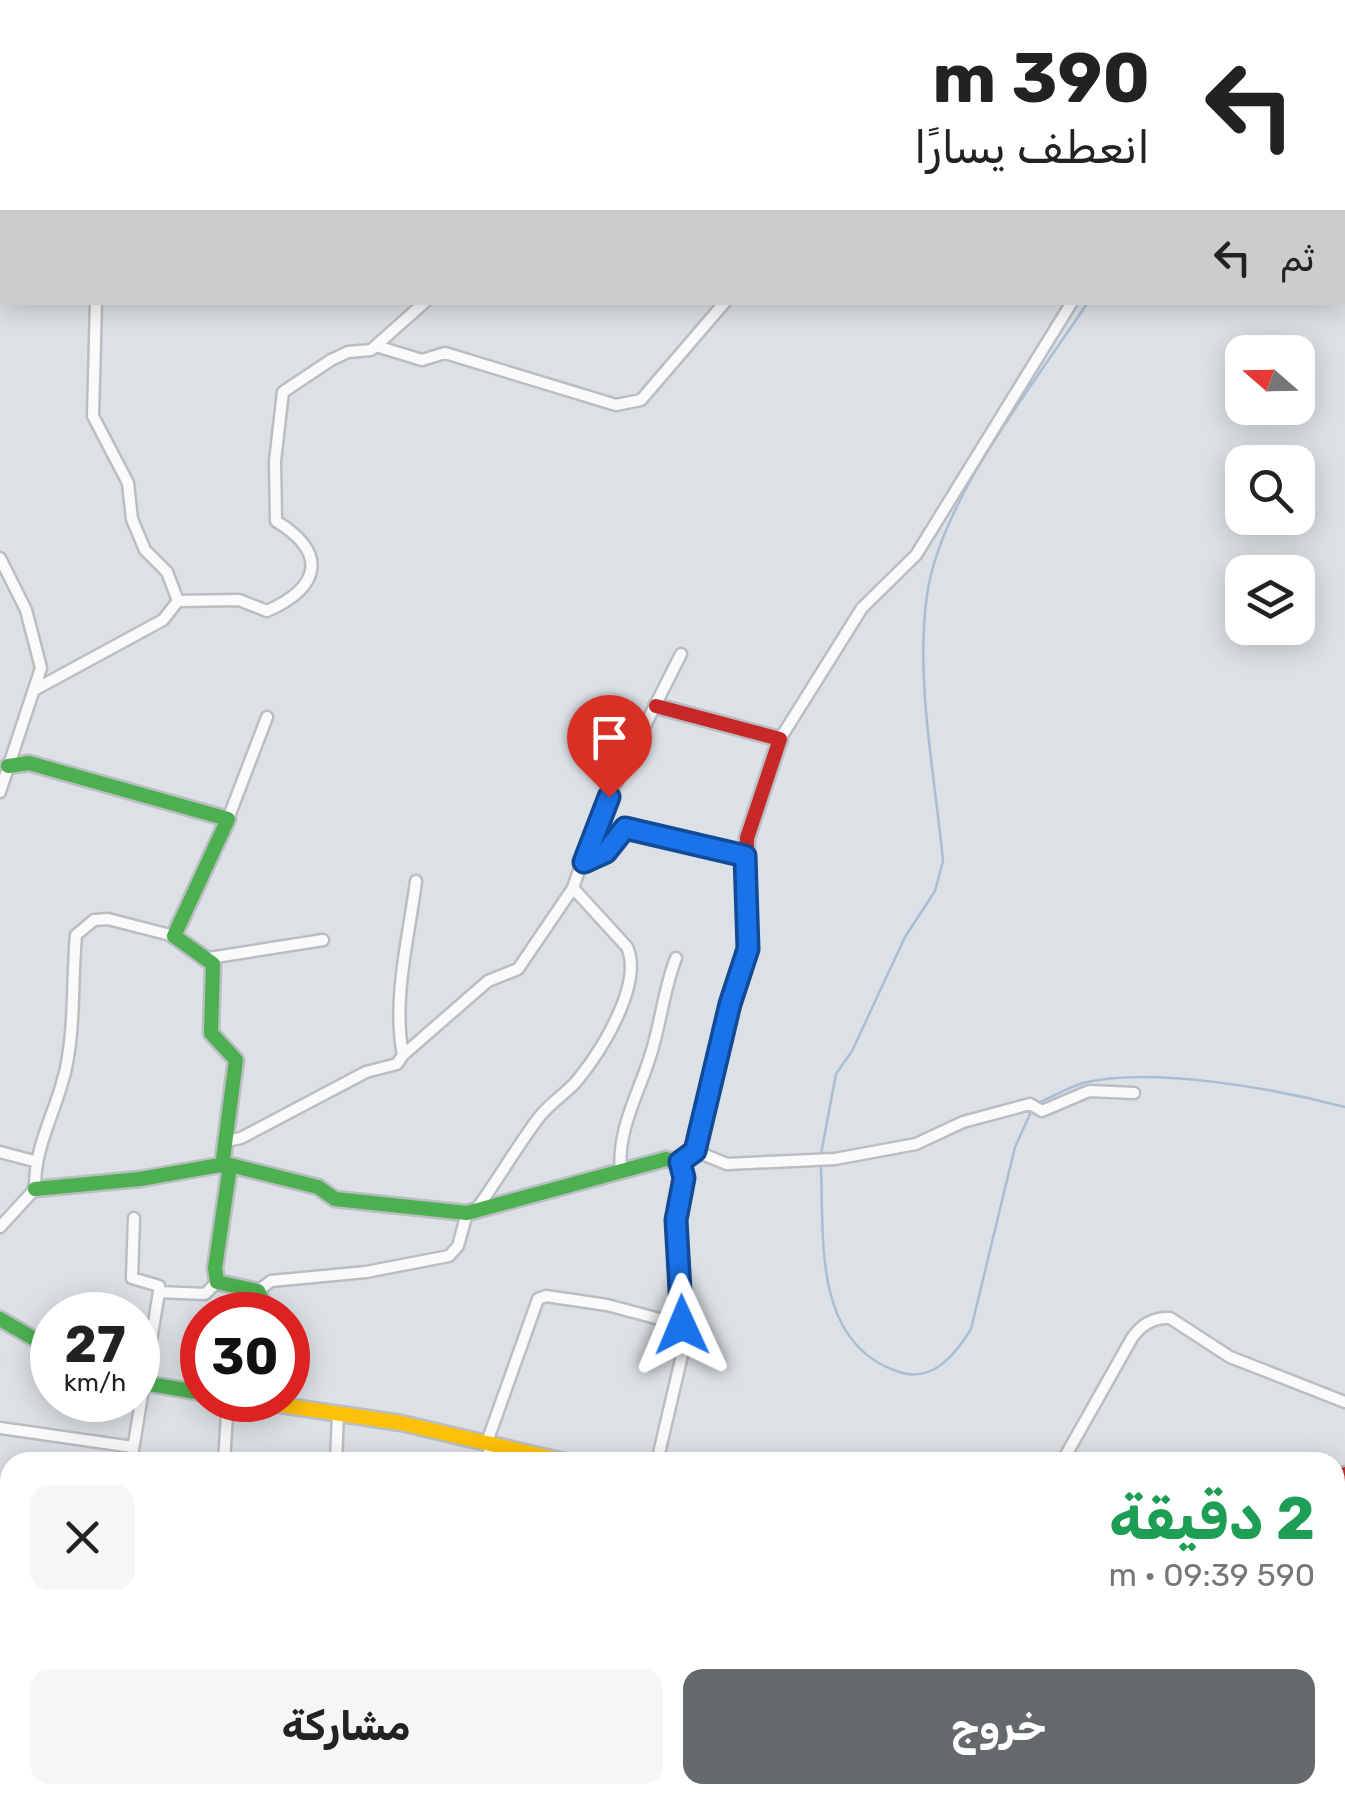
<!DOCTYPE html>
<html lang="ar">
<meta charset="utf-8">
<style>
:root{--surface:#fff;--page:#f6f6f6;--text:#222;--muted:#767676;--accent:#64696c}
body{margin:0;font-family:Rubik,Cairo,sans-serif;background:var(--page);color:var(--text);direction:rtl;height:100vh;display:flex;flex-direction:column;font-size:38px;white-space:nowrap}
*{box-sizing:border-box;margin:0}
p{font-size:32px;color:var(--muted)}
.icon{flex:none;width:55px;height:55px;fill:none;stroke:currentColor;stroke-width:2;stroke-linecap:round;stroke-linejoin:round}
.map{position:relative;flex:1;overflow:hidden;direction:ltr}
.drawer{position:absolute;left:0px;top:1452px;width:1345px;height:352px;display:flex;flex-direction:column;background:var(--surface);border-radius:30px 30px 0 0;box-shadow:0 5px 25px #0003;direction:rtl}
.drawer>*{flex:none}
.hud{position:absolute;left:0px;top:0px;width:1345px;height:305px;box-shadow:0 5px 25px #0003;direction:rtl;background:#fff;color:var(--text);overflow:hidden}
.needle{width:65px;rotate:290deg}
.fabs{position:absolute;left:1225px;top:335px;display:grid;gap:20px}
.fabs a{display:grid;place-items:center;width:90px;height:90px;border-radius:20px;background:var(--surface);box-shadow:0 5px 25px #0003;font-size:50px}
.speed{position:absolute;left:30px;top:1292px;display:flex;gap:20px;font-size:50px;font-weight:700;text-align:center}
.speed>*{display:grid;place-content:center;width:130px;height:130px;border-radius:50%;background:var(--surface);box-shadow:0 5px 25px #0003;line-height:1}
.speed small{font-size:25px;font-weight:400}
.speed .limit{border:15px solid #d22;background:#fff;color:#111}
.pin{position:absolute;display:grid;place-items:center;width:85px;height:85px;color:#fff;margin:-102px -42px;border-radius:50% 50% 50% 0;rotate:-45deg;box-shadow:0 0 10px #0007}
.pin .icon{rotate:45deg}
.me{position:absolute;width:110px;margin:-55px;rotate:359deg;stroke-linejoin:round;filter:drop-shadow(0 0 8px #0008)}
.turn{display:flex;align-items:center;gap:35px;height:210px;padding:0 30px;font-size:45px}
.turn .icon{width:130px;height:130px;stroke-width:2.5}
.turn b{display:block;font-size:70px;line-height:85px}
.then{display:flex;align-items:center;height:95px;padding:0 30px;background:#0003;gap:20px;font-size:38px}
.round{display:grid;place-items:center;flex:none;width:105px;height:105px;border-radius:20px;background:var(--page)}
.head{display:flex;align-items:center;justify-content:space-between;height:170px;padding:0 30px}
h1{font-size:60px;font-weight:700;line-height:75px;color:#1e9e55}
.cta{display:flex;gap:20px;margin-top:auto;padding:20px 30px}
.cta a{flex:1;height:115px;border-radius:20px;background:var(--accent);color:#fff;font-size:40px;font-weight:700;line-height:115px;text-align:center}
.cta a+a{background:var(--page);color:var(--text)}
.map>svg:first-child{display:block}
</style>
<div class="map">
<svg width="1345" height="1803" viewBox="0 0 1345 1803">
<rect width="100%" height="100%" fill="#dce1e6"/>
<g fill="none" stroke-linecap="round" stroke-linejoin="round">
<path stroke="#a9bdd4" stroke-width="2.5" d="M1197,2v-2
M1040,1102c14,-6 29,-15 43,-19 69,-17 193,6 262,24
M821,1154l15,-80 16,-23 53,-114 30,-46 8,-30c-8,-86 -28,-180 -16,-266 14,-97 107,-210 161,-293
M821,1167c3,74 -8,177 78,205 34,11 56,-17 72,-43l44,-182 16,-35"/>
<g stroke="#babec2" stroke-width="15">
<path id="street" d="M804,0l3,2
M1181,2v-2
M0,92l2,1
M96,302l-3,114 35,67 4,36 13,31 22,22 11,29
M376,346l46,14 23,-7 171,52 25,-5 84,-98
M0,558l26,52 15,58 -41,124
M34,690l129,-70 15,-19 61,-1 28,11c54,-24 61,-58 9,-90l-1,-60 8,-69 48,-32 17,-8 23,-2 54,-48
M780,739l82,-131 54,-53 156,-253
M228,819l39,-102
M585,862l22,-10 18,-24 120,28
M573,888l21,-61 87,-173
M209,958l114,-18
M403,1055l85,-74 30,-12 55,-81 54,59c17,37 -28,109 -53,137 -11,11 -24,20 -34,32 -23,30 -42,64 -65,95
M226,1141l15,-3 125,-66 31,-8 6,-9c-11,-55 6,-119 13,-174
M695,1151l32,13 108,-5 81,-15 47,-22 67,-18 12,7 47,-20 45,2
M0,1152l34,9
M621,1172c-5,-46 23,-87 33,-129 8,-29 11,-57 22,-85
M134,1218l-2,60 27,8v6
M0,1227l35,-38c-1,-44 22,-79 31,-121 9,-44 6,-88 10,-133l18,-15 14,-1 66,17
M258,1291l13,-10 95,-9 83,-16 9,-10 9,-33
M0,1428l133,19
M131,1462l28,-170 46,2 12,-12
M224,1462l4,-62
M336,1462l2,-48
M492,1462l-5,-20 51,-143 8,-3 61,9 75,20
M657,1462l25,-107 -6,-136 8,-41 -5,-16
M1062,1462l70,-124c9,-13 21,-21 38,-20l60,39 115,45
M0,1495l10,-2
M0,1534l10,3
M0,1602l10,5
M0,1681l10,-23
M409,1795l13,8
M623,1795l3,8
M198,1803l6,-8
M462,1803l2,-8"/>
</g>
<g stroke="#babec2" stroke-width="19">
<path id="fast" d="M8,766l21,-3 199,56 -54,117 39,28 -2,69 25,27 -13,99 6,14 -14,95 2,14 41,9 5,11 -4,13
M35,1189l105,-10 86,-15 92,23 17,12 132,14 199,-54 13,3 16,-11 42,-170
M0,1319l52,30
M138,1382l64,11
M1335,1597l10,-4
M281,1795l12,8"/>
</g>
<g stroke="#babec2" stroke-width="19">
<path id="slow" d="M247,1400l154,23 167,39"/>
</g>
<g stroke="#babec2" stroke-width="19">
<path id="jam" d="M656,706l124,33 -33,99v111l-10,32
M1335,1482l10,-8
M0,1711l10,1
M1016,1803l6,-8"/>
</g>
<use href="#street" stroke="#fafafb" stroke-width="10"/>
<use href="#fast" stroke="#4caf50" stroke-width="14"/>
<use href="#slow" stroke="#ffc107" stroke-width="14"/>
<use href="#jam" stroke="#c62828" stroke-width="14"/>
</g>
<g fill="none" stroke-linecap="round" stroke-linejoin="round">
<g stroke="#114b97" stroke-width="25">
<path id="route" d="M609,797l-25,65 22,-10 19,-24 120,28 3,93 -18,55 -35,147 -15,11 4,16 -8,42 6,105"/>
</g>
<use href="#route" stroke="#1a73e8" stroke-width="18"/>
</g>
</svg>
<div class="fabs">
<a><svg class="needle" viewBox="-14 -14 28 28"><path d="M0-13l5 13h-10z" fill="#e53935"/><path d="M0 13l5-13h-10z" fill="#767676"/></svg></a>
<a><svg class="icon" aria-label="search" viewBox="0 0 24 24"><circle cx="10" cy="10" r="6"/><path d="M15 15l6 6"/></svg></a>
<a><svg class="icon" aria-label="layers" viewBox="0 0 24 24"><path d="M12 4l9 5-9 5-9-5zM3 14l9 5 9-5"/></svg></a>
</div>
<div class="speed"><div>27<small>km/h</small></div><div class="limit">30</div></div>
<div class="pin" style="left:609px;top:797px;background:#d93025"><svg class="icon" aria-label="arrive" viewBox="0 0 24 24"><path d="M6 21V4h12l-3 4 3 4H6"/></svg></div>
<svg class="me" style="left:682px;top:1325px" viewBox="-20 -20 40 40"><path d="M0-17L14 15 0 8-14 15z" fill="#1a73e8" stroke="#fff" stroke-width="4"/></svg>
<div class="hud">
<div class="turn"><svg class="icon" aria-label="left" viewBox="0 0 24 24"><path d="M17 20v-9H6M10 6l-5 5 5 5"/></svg><div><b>390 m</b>انعطف يسارًا</div></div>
<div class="then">ثم<svg class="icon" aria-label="left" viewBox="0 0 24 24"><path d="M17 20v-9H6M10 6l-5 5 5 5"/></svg></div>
</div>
<section class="drawer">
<div class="head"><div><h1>2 دقيقة</h1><p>590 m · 09:39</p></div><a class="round"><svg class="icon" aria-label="close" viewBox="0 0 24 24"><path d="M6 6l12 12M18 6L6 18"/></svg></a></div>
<div class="cta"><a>خروج</a><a>مشاركة</a></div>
</section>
</div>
